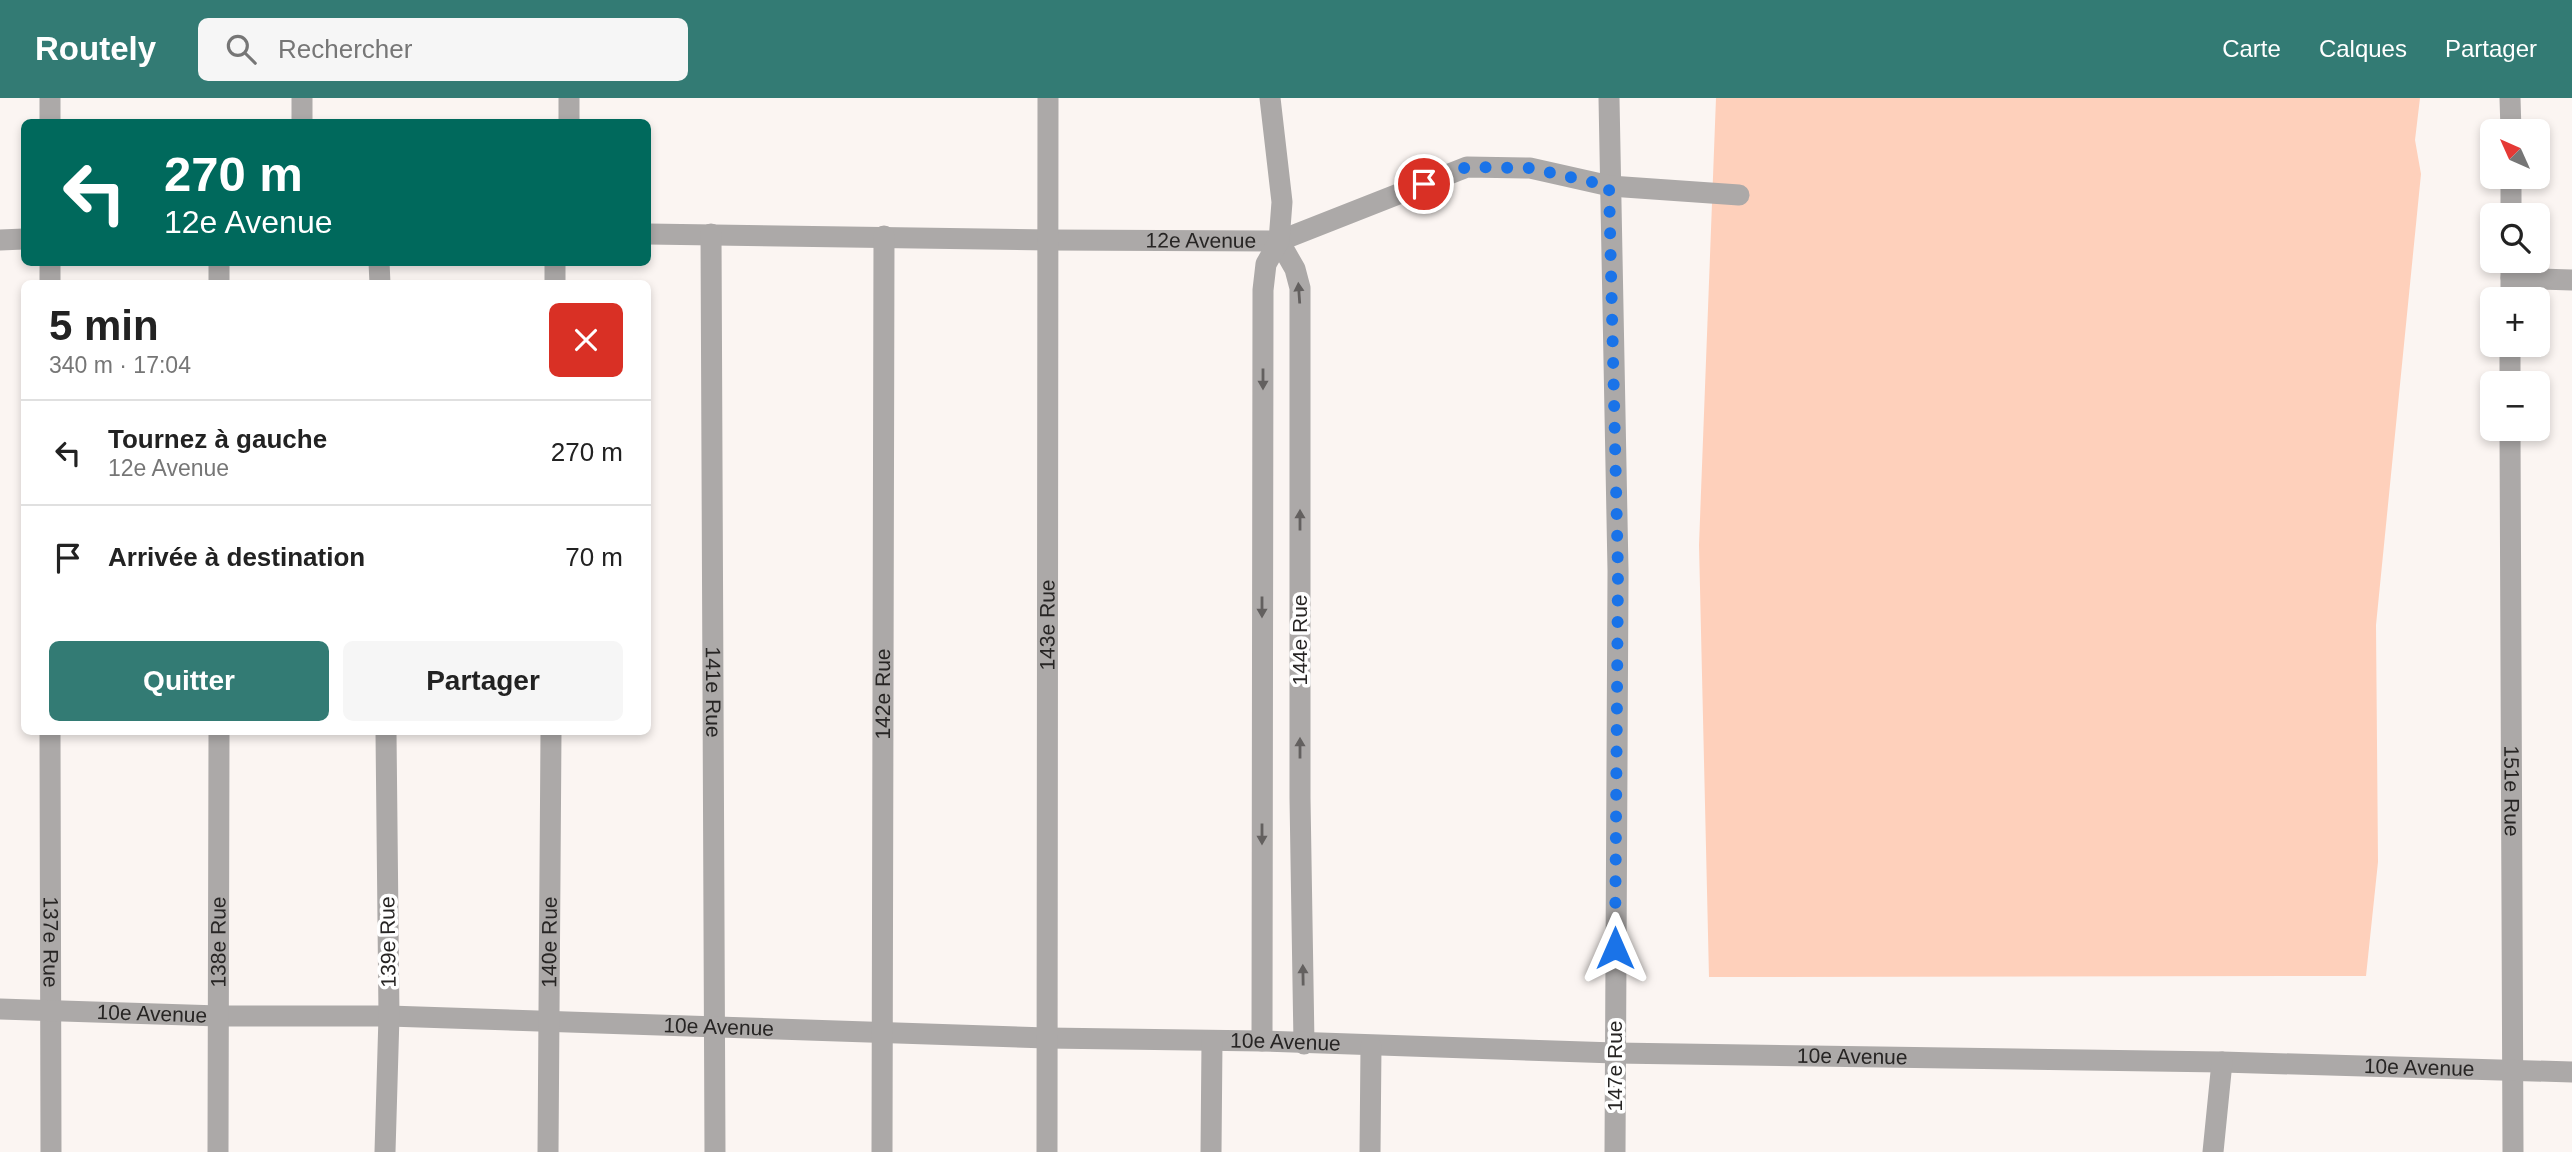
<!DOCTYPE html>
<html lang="fr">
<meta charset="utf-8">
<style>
:root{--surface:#fff;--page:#f6f6f6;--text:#222;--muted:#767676;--line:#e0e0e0;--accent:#337b74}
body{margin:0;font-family:Arial,sans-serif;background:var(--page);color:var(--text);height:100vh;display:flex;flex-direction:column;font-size:26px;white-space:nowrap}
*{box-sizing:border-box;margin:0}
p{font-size:23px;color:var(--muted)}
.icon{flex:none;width:38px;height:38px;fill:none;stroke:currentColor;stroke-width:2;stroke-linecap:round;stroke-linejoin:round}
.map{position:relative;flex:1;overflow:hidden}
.side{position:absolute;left:21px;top:182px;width:630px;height:455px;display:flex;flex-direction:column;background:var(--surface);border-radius:10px;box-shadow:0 4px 10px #0003}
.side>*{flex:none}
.guide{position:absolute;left:21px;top:21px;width:630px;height:147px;border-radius:10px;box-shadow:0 4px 10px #0003;background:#00695c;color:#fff;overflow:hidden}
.needle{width:46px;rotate:315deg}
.controls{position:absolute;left:2480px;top:21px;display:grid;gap:14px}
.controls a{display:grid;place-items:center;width:70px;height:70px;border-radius:10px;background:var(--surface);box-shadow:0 4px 10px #0003;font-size:35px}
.pin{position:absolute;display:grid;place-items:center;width:60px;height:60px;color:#fff;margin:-30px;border:4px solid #fff;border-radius:50%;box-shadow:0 2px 7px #0007}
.me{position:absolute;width:77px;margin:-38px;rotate:0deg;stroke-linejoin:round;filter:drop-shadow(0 0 5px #0008)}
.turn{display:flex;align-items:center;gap:24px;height:147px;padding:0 28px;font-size:32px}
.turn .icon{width:91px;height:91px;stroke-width:2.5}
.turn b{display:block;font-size:49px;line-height:60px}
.round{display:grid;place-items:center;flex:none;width:74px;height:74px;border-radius:10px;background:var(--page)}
.summary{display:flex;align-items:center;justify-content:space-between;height:119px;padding:0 28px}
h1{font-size:42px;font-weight:600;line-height:52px}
.action{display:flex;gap:14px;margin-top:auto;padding:14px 28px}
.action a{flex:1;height:80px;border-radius:10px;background:var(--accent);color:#fff;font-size:28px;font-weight:600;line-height:80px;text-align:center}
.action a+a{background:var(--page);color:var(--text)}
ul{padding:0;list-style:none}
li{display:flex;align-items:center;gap:21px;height:105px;padding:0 28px;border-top:2px solid var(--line)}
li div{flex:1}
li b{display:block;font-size:26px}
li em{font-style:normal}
header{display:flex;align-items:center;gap:42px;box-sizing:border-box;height:98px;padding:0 35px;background:var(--accent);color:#fff}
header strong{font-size:33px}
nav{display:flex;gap:38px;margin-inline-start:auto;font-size:24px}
.search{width:490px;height:63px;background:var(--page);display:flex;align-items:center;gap:18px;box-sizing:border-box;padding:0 24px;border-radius:10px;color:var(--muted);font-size:26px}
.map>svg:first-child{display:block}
</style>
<header>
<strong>Routely</strong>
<div class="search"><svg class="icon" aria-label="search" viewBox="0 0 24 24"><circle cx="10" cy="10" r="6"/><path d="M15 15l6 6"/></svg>Rechercher</div>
<nav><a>Carte</a><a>Calques</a><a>Partager</a></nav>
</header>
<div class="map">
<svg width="2572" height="1054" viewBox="0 0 2572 1054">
<rect width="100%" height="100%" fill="#fbf5f2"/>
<path fill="#fed0bb" d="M1716,0h704l-5,42 6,34 -45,451 2,237 -12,114 -657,1 -10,-432z"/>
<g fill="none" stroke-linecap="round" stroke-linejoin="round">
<g stroke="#aca9a8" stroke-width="21">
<path d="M50,0v24"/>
<path d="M1609,0l9,473 -3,581"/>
<path d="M2510,0l1,33"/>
<path d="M302,24v-24"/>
<path d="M569,24v-24"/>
<path d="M2511,79v38"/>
<path id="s1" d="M648,136l401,6 230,1 188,-74 63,1 80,18 129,9"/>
<path id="s2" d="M711,136l4,918"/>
<path d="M0,142l24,-1"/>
<path d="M1279,143l16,28 5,19v510l4,246"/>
<path d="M50,164v22"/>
<path d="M219,164v22"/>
<path d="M379,164l1,22"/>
<path d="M2511,180l61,2"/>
<path d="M555,186v-22"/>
<path d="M2511,201v-38"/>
<path d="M2510,285v-38"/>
<path id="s3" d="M2510,331l3,723"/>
<path id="s4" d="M50,634l1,420"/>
<path id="s5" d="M0,911l219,7h170l658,22 215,3 353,12 607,9 350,10"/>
<path d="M1262,943l1,-751 3,-26 13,-23 3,-39 -12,-104"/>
<path id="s6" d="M218,1054l1,-420"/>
<path d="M385,1054l4,-136 -3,-284"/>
<path id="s7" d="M548,1054l3,-420"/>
<path id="s8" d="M882,1054l2,-916"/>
<path id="s9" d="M1047,1054l1,-1054"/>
<path d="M1211,1054l1,-111"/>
<path d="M1370,1054l1,-106"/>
<path d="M2213,1054l9,-90"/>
</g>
</g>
<defs><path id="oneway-solid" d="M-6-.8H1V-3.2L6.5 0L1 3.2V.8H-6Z" transform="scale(1.75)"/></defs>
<g fill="#63605f">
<use href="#oneway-solid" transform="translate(1299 195) rotate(-94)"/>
<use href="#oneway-solid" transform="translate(1263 281) rotate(90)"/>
<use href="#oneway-solid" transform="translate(1300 422) rotate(-90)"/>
<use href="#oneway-solid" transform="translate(1262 509) rotate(90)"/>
<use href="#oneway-solid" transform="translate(1300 650) rotate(-90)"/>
<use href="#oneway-solid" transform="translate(1262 736) rotate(90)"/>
<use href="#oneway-solid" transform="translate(1303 877) rotate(-91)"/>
</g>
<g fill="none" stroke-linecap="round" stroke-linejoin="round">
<path stroke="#1a73e8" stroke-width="12" stroke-dasharray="0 21.6" d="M1424,86l43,-17 63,1 79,18 9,385 -3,377"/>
</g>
<g text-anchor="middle" stroke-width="7" stroke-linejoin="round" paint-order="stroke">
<g font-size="21" fill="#272524" stroke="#fff">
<text dy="7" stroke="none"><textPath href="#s1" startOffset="553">12e Avenue</textPath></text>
<text dy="7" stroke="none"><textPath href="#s9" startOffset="527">143e Rue</textPath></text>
<text transform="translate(1300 542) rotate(-90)" y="7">144e Rue</text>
<text dy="7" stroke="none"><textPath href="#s2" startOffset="458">141e Rue</textPath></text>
<text dy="7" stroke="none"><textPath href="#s8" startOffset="458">142e Rue</textPath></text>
<text dy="7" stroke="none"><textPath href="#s3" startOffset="362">151e Rue</textPath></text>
<text dy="7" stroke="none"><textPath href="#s4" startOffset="210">137e Rue</textPath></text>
<text dy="7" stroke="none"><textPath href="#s6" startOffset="210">138e Rue</textPath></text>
<text transform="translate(388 844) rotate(-91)" y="7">139e Rue</text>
<text dy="7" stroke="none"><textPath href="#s7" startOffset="210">140e Rue</textPath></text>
<text dy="7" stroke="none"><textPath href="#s5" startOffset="152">10e Avenue</textPath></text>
<text dy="7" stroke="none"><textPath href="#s5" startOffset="719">10e Avenue</textPath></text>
<text dy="7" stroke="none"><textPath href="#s5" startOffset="1286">10e Avenue</textPath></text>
<text dy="7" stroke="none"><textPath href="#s5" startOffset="1853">10e Avenue</textPath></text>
<text transform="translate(1615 968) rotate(-90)" y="7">147e Rue</text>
<text dy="7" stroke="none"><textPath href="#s5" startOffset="2420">10e Avenue</textPath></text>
</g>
</g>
</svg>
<div class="controls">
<a><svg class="needle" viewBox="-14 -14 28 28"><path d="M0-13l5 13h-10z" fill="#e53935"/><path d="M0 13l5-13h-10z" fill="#767676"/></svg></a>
<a><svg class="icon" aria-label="search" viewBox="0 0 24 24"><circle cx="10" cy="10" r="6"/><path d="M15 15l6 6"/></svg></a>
<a>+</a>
<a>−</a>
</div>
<div class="pin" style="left:1424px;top:86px;background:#d93025"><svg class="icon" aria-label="arrive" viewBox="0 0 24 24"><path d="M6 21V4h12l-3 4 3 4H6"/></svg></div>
<svg class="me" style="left:1615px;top:850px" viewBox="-20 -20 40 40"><path d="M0-17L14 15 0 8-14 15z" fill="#1a73e8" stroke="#fff" stroke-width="4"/></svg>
<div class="guide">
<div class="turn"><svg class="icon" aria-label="left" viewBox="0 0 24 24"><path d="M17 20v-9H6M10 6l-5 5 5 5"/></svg><div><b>270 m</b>12e Avenue</div></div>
</div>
<section class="side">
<div class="summary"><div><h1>5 min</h1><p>340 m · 17:04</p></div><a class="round" style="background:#d93025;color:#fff"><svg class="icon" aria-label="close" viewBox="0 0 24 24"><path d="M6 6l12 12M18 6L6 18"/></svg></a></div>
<ul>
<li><svg class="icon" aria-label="left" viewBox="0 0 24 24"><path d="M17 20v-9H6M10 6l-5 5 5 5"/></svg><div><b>Tournez à gauche</b><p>12e Avenue</p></div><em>270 m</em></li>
<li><svg class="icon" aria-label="arrive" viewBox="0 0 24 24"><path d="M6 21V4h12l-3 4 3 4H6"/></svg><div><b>Arrivée à destination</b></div><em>70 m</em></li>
</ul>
<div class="action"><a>Quitter</a><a>Partager</a></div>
</section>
</div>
